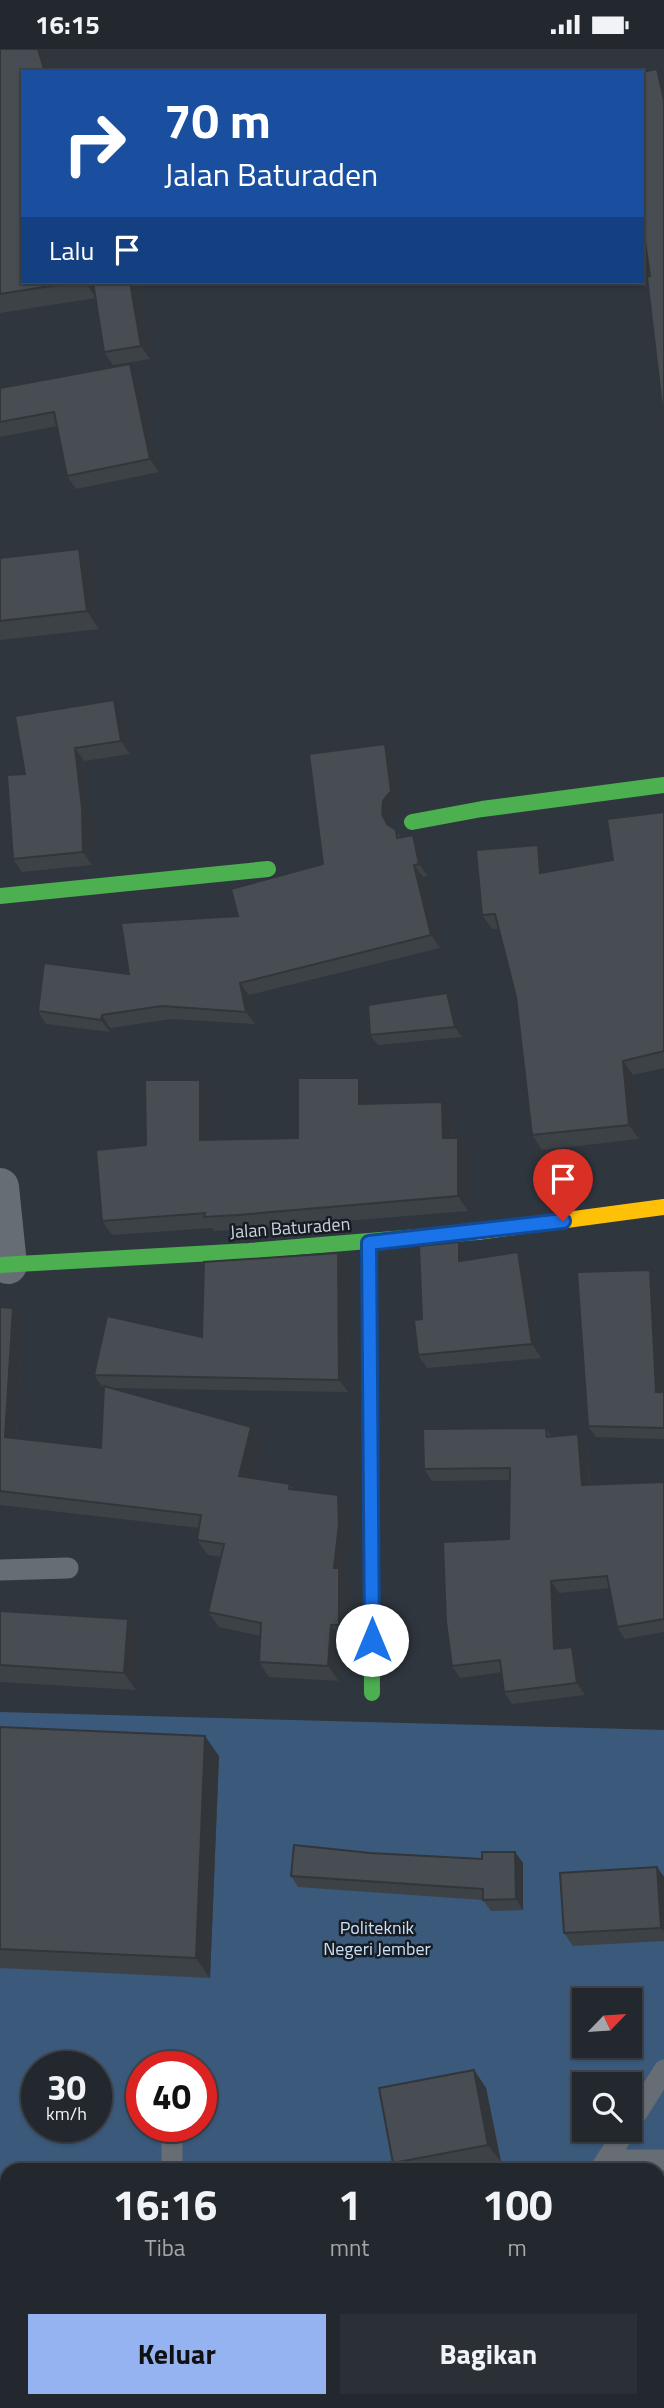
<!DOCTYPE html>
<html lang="id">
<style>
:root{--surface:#23282e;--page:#2b3036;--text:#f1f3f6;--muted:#a3a6aa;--line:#40444a;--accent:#95b2f1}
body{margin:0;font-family:"Titillium Web",sans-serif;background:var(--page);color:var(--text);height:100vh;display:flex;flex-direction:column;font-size:26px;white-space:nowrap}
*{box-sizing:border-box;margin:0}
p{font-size:23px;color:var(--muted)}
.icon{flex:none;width:38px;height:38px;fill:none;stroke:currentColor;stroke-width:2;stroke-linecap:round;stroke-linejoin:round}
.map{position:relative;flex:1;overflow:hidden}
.sheet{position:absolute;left:0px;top:2114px;width:665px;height:245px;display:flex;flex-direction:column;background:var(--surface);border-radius:21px 21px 0 0;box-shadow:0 2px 5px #0004,0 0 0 2px var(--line)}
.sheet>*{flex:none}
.banner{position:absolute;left:21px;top:21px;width:623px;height:214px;border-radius:0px;box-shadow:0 2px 5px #0004,0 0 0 2px var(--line);background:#1a4fa0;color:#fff;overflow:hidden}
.needle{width:46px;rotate:65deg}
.buttons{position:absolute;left:572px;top:1939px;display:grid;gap:14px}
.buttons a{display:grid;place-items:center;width:70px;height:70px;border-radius:0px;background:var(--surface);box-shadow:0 2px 5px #0004,0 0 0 2px var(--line);font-size:35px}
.speed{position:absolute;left:21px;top:2002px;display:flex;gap:14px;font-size:35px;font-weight:700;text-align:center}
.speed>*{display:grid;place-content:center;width:91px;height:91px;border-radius:50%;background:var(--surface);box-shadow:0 2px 5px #0004,0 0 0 2px var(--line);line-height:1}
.speed small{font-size:18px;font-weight:400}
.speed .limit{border:10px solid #d22;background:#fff;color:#111}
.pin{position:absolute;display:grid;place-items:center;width:60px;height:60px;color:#fff;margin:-72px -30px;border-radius:50% 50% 50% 0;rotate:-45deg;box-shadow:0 0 7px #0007}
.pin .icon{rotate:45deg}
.me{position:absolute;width:77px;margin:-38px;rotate:0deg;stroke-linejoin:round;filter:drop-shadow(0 0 5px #0008)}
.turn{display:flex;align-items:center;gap:24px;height:147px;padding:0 28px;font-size:32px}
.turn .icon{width:91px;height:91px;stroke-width:2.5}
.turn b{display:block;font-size:49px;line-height:60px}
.then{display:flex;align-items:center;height:66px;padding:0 28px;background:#0003;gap:14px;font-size:26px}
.eta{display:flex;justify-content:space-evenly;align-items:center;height:119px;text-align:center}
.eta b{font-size:42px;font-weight:700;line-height:49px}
.action{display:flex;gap:14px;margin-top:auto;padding:14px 28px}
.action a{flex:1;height:80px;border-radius:0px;background:var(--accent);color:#111;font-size:28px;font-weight:700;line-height:80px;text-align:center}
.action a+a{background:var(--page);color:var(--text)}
.status{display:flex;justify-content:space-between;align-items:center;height:49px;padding:0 35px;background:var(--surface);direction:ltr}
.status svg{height:19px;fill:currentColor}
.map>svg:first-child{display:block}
</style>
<div class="status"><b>16:15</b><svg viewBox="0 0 49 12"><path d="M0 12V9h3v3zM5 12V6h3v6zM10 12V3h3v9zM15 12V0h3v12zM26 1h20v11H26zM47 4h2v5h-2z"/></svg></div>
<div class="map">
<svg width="664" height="2359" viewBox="0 0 664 2359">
<rect width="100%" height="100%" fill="#2f363e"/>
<path fill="#3b597a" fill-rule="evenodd" d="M0,1663l664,18v678h-664zM584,1951h46v46h-46zM37,2018h59v59h-59zM142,2018h59v59h-59zM584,2035h46v46h-46zM7,2121h651v231h-651z"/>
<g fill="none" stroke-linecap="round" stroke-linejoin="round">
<path stroke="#676d75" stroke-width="21" d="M0,1521l68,-2
M630,2075l34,-54
M172,2077v44
M607,2111h57
M601,2119l25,-38
M0,2215h7
M0,2262h7
M658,2276l6,-2
M658,2299l6,3
M451,2359l5,-7"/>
<path stroke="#676d75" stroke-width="38" d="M0,1138l8,78"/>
<path stroke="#4caf50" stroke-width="16" d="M412,773l70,-13 182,-24
M0,847l268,-27
M369,1193l3,451
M0,1216l249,-14 228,-19"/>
<path stroke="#ffc107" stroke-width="16" d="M477,1183l187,-25"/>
</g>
<path fill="#3d4247" d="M0,0l23,233h114l13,77 -37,6 -9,-13 -8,-54 -96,15z
M139,328l20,95 -83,17 -9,-13 -10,-50 -57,11v-49z
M0,509l92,9 7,62 -99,11z
M123,664l7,41 -46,7 7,60 1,44 -70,7 -9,-13 12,-85z
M394,708l6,47 -8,10 -1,12 10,11 12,-2 8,12 7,29 -5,1 17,71 -191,47 6,29 -84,-5 -61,9v4l-64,-8 -8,-13 91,-37 109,-58 85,-52z
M664,763v256l-31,7 6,64 -97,11 -10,-15 -16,-138 -17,-68h-7l-10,-14 66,-56 1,13 64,-12z
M447,944l7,10 8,34 -84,8 -8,-10z
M359,1029l10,14v12l83,13 1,21h5l10,14v59l-220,18 -34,2 -2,-3 -100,7 -10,-14 44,-76 54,-65 10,14v46l88,-2z
M469,1206v5l58,5 14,93 -114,10 -9,-13 4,-36z
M347,1217l1,126 -239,-4 142,39 11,15 -10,36 38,6 3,5 45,6 11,15v29l-4,37 4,7 1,57 -9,-1 -2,42 -70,-4 -10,-15 1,-26 -41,-9 -11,-15 13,-55 -13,-2 -11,-15 2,-12 -199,-23v-198l13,1 10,15 -7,115 85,10 3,-60h-1l-9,-13 108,-38z
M650,1221l8,11 5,111h1v47l-68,-2 -8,-11z
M546,1379l6,9 35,9 3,39 74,-3v150l-39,7 -8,-12 -7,-39 -51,5 2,55 11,-1 9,11 4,37 -73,9 -8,-12 -2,-20 -42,6 -8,-12 57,-127v-59l-77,1 -8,-12z
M0,1562l140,26 -4,53 -136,-8z
M0,1678l219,29 -9,222 -210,-10z
M515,1803l8,11v47l-32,1 -8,-11 -185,-13 -7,-11 79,-23 112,6z
M657,1818l7,10v64l-91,5 -9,-13z
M474,2021l12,18 15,74 -41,8h-61l-6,-7z"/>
<path fill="#32363a" d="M38,0h7l7,23h-7z
M657,20l7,9v22z
M85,233h9l2,16z
M130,233h7l13,77 -9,-13z
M130,315l9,13 20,95 -9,-13z
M79,500l13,18 7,62 -12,-18z
M114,651l9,13 7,41 -9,-13z
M385,695l9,13 6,47 -8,10 -1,13 -4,-3 -5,-10z
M75,699l9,13 7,60 1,44 -9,-13z
M413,786l8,12 7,29 -9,-12z
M538,796l10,14 2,28 -10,-14z
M414,816l9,12 17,71 -9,-13z
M240,934l9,12 6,29 -9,-12z
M447,944l7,10 8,34 -7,-10z
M102,966l8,13v4l-9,-12z
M623,1012l10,14 6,64 -10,-14z
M359,1029l10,14v26l-10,-14z
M200,1031l10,14v60l-10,-14z
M442,1053l10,15 1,35 -10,-14z
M458,1089l10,14v59l-10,-15z
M459,1193l10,13v19l-10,-13z
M518,1203l9,13 14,93 -9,-14z
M338,1204l9,13 1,126 -9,-12z
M650,1221l8,11 6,122 -8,-11z
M13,1259l10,15 -8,129 -10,-15z
M251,1378l11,15 -13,49 -10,-15z
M578,1385l9,12 3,51 -8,-12z
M338,1446l11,15v29l-4,37 4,7 1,57 -11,-15 -5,-57z
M551,1532l8,12 3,68 -8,-12z
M128,1570l12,18 -4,53 -12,-17z
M331,1576l10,14 -2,42 -11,-15z
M572,1598l9,11 4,37 -8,-12z
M205,1687l14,20 -9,222 -14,-20z
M515,1803l8,11v47l-7,-11z
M657,1818l7,10v55l-3,-4z
M474,2021l12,18 15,74 -13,-17z"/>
<path fill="#474d53" stroke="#32363a" stroke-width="2" d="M0,0h38l7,23h-22v210h53l-76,12z
M657,20l7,31v323l-17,-146 3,-1 -8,-55v-149z
M93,233h37l11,64 -37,6z
M130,315l20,95 -83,17 -13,-64 -54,10v-34z
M79,500l8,62 -87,10v-63z
M114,651l7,41 -46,7 7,60 1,44 -70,7 -6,-84 18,-1 -10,-58z
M385,695l6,47 -8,10 -1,13 5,10 9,6 1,8 16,-3 6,29 -5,1 17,70 -191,48 6,29 -84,-6 -60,9 -1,5 -63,-9 6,-48 85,11 -8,-51 117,-7 -7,-27 92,-25 -14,-110z
M664,763v239l-41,10 6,64 -97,10 -16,-138 -21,-83 -13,1 -6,-65 62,-5 2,28 73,-13 -6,-41z
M447,944l8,34 -85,8 -2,-30z
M298,1029h61v26l83,-2 1,36h15v58l-220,19 -34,2 1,-4 -103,8 -6,-71 50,-5 -1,-65h55v60l98,-2z
M459,1193v19l59,-9 14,92 -114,11 -4,-35 8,-1 -3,-73z
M338,1204l1,127 -245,-5 13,-59 95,21 2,-75z
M650,1221l6,122h8v36l-76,-2 -11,-154z
M0,1258l13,1 -8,129 96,11 3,-62 147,41 -12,49 51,8 -1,5 49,6 1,29 -5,44h5v57h-8l-3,41 -69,-4 2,-39 -53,-11 16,-68 -27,-4 4,-25 -201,-24z
M546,1379l1,9 31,-3 4,51 82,-3v137l-47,8 -10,-51 -56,5 3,68 18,-2 5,36 -73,9 -4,-32 -48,6 -6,-44 -3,-80 66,-3 1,-71 -86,1 -1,-40z
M0,1562l128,8 -4,54 -124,-8z
M0,1678l205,9 -9,222 -196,-9z
M294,1796l76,8 112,6v-7h33l1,47 -33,1v-11l-192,-13z
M657,1818l4,61 -97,5 -4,-60z
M474,2021l14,75 -95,18 -14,-75z"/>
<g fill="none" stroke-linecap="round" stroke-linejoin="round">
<g stroke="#114b97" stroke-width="18">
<path id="route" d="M372,1591l-3,-397 194,-22"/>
</g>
<use href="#route" stroke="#1a73e8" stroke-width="12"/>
</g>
<g text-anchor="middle" stroke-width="5" stroke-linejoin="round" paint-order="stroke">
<g font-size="18" fill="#cbd3dc" stroke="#171d23">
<text transform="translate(290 1179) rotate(-4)" y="6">Jalan Baturaden</text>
</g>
<g font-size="18" fill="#c9e0f9" stroke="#171d23">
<text x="377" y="1885">Politeknik<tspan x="377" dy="21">Negeri Jember</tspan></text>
</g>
</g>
</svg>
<div class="buttons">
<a><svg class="needle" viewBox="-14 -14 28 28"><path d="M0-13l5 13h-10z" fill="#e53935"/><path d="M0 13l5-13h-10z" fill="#a3a6aa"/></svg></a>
<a><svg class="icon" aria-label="search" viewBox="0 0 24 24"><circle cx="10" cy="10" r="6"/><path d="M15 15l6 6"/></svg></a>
</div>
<div class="speed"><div>30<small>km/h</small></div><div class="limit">40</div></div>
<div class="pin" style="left:563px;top:1172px;background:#d93025"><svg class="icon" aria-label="arrive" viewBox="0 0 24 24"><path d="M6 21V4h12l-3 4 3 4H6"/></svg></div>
<svg class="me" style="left:372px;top:1591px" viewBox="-20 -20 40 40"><circle r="19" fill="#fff"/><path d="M0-13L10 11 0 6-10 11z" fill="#1a73e8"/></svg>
<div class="banner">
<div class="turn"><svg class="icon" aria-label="right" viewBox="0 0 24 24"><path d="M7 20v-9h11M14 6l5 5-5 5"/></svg><div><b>70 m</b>Jalan Baturaden</div></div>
<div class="then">Lalu<svg class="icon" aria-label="arrive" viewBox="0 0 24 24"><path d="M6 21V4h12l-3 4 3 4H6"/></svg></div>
</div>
<section class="sheet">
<div class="eta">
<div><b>16:16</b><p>Tiba</p></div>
<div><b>1</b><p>mnt</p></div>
<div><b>100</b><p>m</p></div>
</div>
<div class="action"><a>Keluar</a><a>Bagikan</a></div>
</section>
</div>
